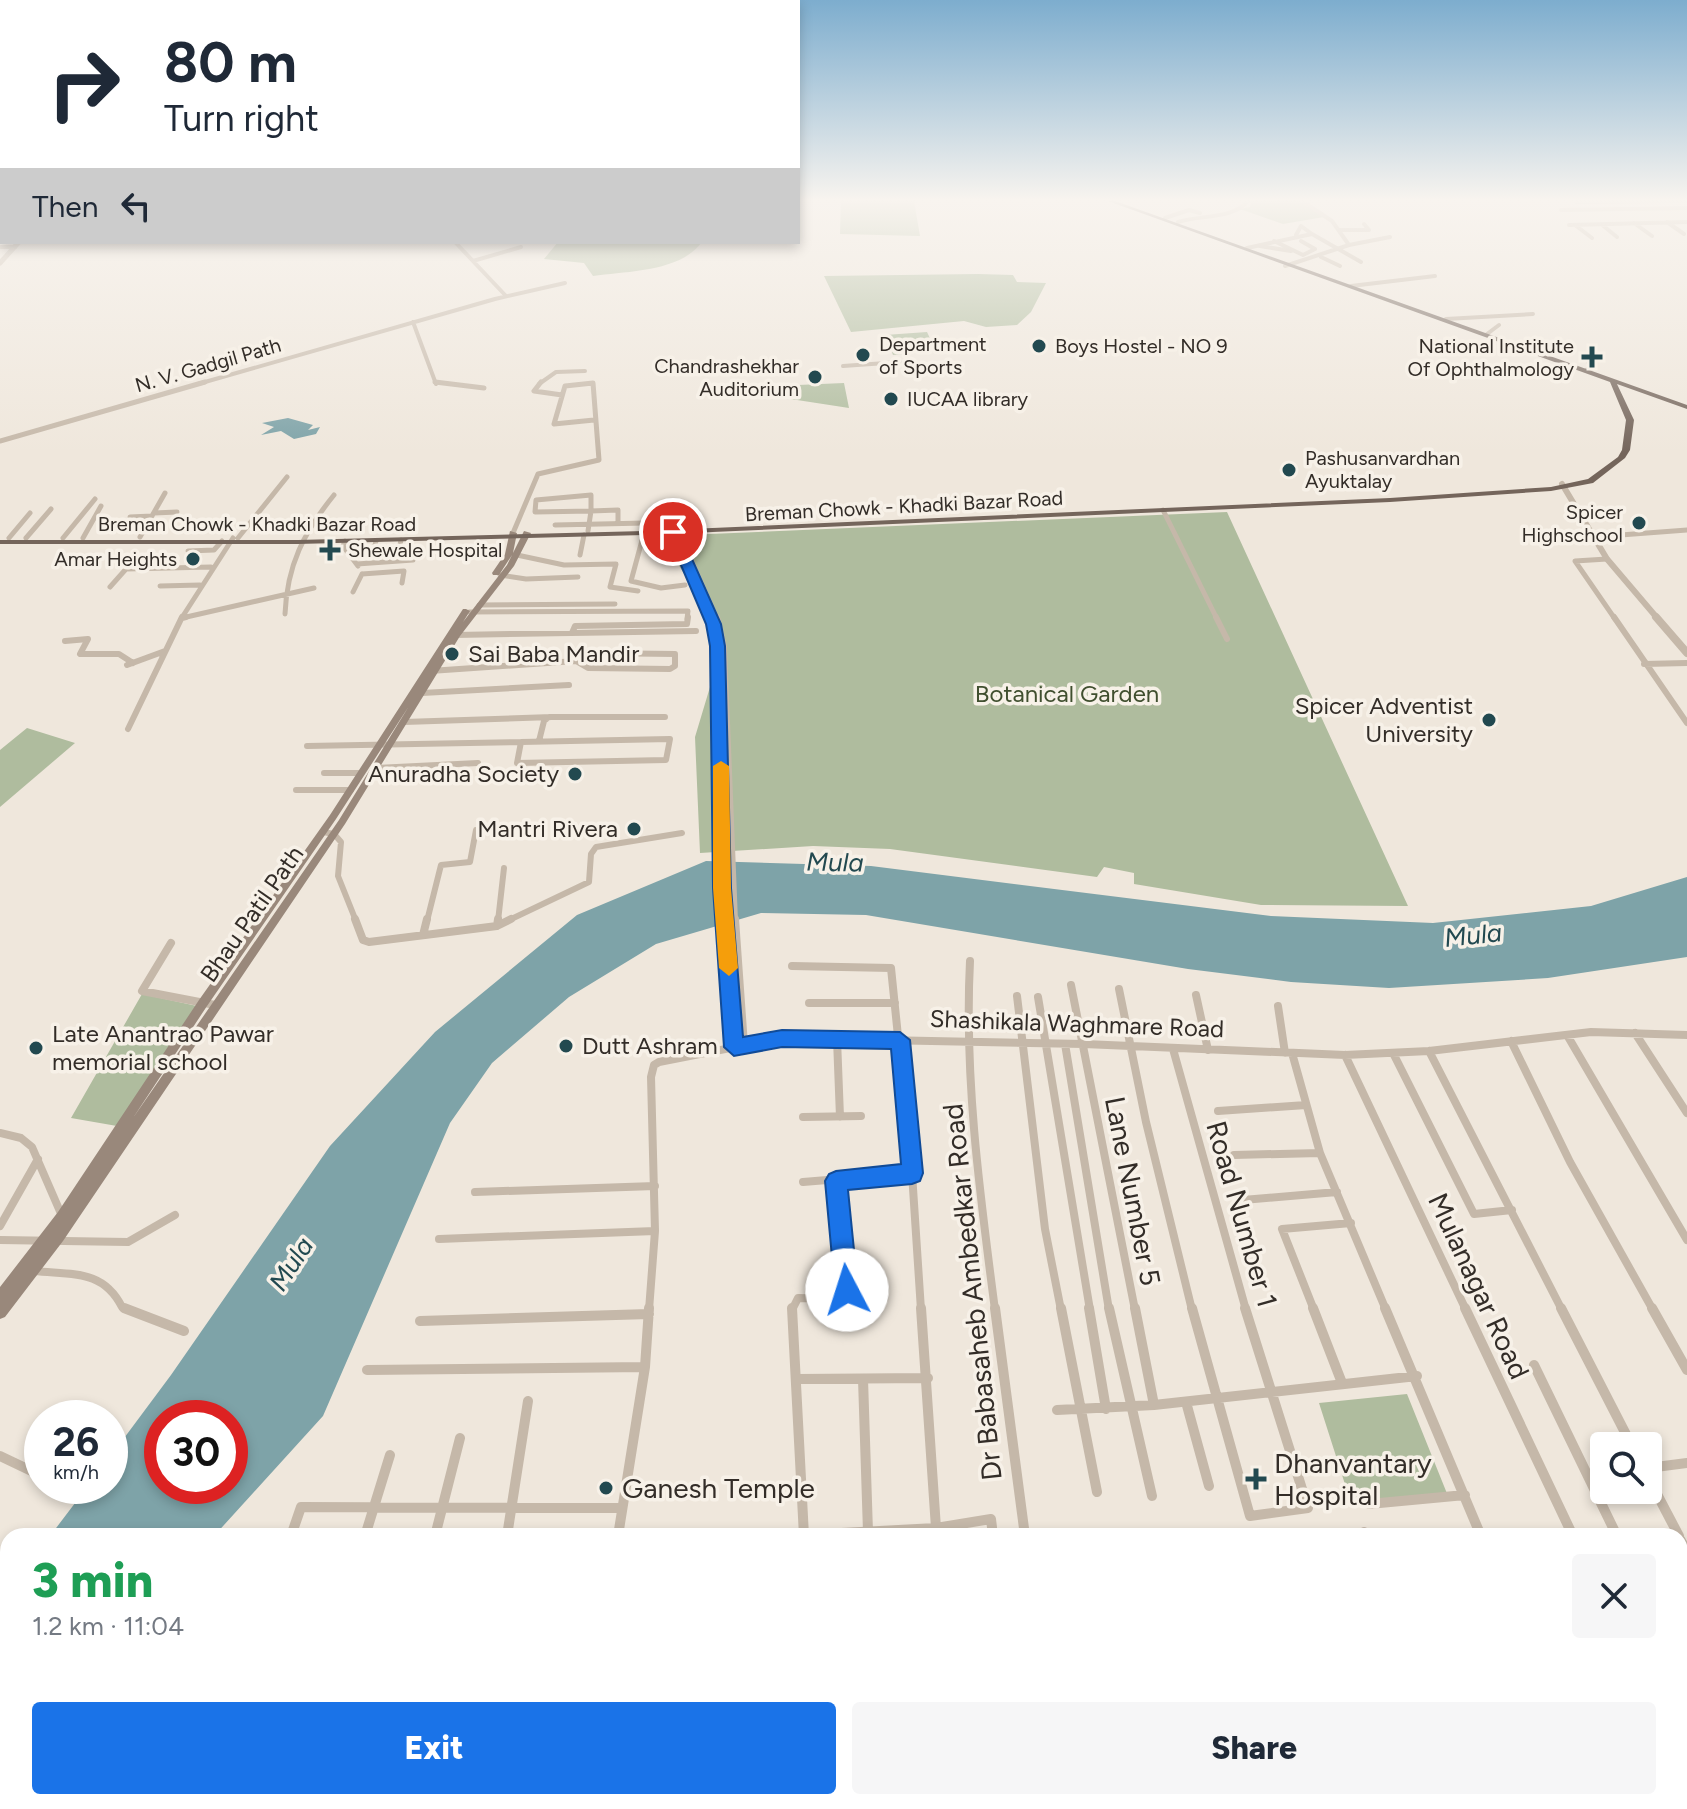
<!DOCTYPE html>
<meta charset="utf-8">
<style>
:root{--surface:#fff;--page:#f6f6f7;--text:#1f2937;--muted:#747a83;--accent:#1a73e8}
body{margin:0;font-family:Figtree,sans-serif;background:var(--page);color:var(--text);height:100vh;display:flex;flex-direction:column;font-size:30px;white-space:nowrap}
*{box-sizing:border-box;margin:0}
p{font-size:26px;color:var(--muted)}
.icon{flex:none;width:44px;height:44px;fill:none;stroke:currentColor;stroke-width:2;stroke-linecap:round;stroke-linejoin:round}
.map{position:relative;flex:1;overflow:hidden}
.sheet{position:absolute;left:0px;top:1528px;width:1688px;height:282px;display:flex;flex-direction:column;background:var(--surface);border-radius:24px 24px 0 0;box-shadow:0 4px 12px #0003}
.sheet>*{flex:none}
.guide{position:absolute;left:0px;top:0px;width:800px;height:244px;box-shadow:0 4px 12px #0003;background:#fff;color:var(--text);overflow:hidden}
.tools{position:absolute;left:1590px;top:1432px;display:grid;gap:16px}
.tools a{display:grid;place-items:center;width:72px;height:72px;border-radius:8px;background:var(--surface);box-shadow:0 4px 12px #0003;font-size:40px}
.speed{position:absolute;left:24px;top:1400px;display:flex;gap:16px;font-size:40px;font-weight:700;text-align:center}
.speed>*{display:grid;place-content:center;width:104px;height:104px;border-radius:50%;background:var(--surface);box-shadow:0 4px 12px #0003;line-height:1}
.speed small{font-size:20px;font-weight:400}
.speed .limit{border:12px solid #d22;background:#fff;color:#111}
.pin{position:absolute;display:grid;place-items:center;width:68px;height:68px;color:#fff;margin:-34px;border:4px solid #fff;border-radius:50%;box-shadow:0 2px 8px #0007}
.me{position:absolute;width:88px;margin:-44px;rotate:355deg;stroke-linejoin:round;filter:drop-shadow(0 0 6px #0008)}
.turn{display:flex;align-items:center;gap:28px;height:168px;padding:0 32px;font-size:36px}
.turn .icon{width:104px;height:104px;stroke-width:2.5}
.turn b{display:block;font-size:56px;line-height:68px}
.then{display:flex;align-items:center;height:76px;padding:0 32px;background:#0003;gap:16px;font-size:30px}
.round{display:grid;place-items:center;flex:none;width:84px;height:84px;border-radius:8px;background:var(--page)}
.overview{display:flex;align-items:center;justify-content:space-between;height:136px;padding:0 32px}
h1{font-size:48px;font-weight:800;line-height:60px;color:#1e9e55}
.cta{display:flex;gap:16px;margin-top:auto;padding:16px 32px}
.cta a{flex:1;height:92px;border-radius:8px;background:var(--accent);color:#fff;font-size:32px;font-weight:800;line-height:92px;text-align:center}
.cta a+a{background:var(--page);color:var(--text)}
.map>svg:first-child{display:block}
</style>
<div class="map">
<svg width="1687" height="1809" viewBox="0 0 1687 1809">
<rect width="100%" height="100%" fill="#efe7dc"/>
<path fill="#afbc9e" d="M841,201h73l6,35 -80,-2z
M1251,201h49l24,16 -41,7 -43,-15 10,-2z
M558,242h144c-22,30 -74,29 -109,34l-9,-13 -40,-4z
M978,274l35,1 4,7 29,1 -15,29 -14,13 -31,2 -22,-6 -113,11 -27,-56z
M927,332l9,19 -43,4 -8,-20z
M844,383l5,25 -65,-10 14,-13z
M1227,512l181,394 -147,-1 -127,-21v-11l-30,-6 -7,10 -207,-28 -77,-3 -113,7 -5,-116 21,-70 -2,-22 -20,-55 -33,-54z
M27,728l48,15 -75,64v-57z
M142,994l55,12 -80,120 -46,-8z
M1407,1394l41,102 -97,7 -32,-100z"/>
<path fill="#7ea3a8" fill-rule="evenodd" d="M288,418l25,7 -5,5 12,-3 -4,7 -22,5 -13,-8 -20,4 13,-8 -12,-4z
M706,861l165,5 400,50 162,7 158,-17 96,-29v80l-139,21 -159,10 -98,-6 -103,-13 -322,-54 -105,-2 -105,31 -87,53 -77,66 -42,60 -127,293 -109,120h-164l38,-50h22v-29l61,-82 159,-229 105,-114 142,-117zM162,1418h68v68h-68z
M8,1578v224h69l-10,7h-67v-222z
M153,1802h197l4,7h-179z"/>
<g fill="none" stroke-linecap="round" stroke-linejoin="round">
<path stroke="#c5b8a9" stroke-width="4" d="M1576,202l109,-1
M1561,210l126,-2
M1165,218l24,-8 11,3
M1178,222c21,-7 56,-3 70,-21
M1667,222l17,12
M1634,223l18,13
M1601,224l16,13
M1569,225l118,-3
M1575,225l17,13
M1339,230h30l-5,-6
M1296,235l5,-9 11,8
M1274,241l29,14 12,-6 -14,-8
M455,242l51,54
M1349,245l41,-8
M1260,246l31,5
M0,247h15
M1247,248l65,-14 49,28
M1321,257l19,9
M473,261l48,-14
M1285,266l64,-21 -17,-24 -30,-20
M1351,286l84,-10
M1446,319l87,-5
M413,322l23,62
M1487,334l12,-9
M843,366l57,-4
M1586,370l7,-2 -5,-6
M198,384l297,-85 70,-16
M539,384l17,-12 29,-1
M581,384h12"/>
<path stroke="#c5b8a9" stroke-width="5" d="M435,382l49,6
M541,382l-7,9 28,4
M0,441l205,-59
M591,495v16l-56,1 1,-12z
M1163,510l54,109
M591,511l27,-1v13
M154,513l23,-1
M130,517l22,-1
M555,525l90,-2
M588,531l3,-20
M673,532l39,87
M679,532l38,87
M513,533l25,-59 61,-14 -6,-77 -28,3 -11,38 40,-4
M644,533l-13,48 30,7 24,-3
M140,537l25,-44
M1594,537l93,-7
M9,538l21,-25
M26,538l25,-29
M63,538l32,-39
M83,538l18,-32
M238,538l49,-61
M345,541l-2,5 15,20
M376,541l-4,16 23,-1
M188,551l26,-1 8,-9
M517,555l47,10 52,-1 -6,23 28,4
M580,555l4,-20
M397,559l4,-19
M1607,559l-32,2 40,58
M357,564l56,-4
M362,574l42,-3 -2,12
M500,575l26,4 52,-2
M160,586l40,-1
M110,587l16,-18 85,-2
M353,592l9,-18
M479,605l136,-1
M469,612l219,-1 -1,8
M285,614c2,-49 19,-82 49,-119
M182,618l132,-30
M181,619l52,-81"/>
<path stroke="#c5b8a9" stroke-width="6" d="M711,617l7,29 7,275
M717,617l7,30 11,274
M1216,617l11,22
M1614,617l73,106
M182,618l4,-1
M572,633l3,-7 112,-2 1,-7
M455,635l241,-4
M65,641l23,-2 -8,15h39l14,9
M591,653l84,1v12l-5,3 -82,-1 -12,-7z
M1644,664l43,-1
M127,665l38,-14
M430,671l146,-10
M422,693l147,-8
M404,722l148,-5
M128,729l54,-112
M670,739l-4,21 -149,3 4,-21z
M539,741l5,-20 5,-4h116
M307,746l214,-4
M376,768l102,-5
M324,773h37
M296,790h55
M323,832l11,2 7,8 -3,34 18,45
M427,921l14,-56 29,-3 6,-32
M498,921l6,-53
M507,921l82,-39 2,-28 5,-7 86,-14"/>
<path stroke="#c5b8a9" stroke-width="8" d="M355,919l8,21 6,2 128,-16 14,-7
M724,919l10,128
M735,919l9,126
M497,926l1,-7
M423,935l4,-16
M171,943l-29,48 73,14
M970,961c-6,116 10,234 25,349
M792,966l99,2 21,205 9,137
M1071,985l64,325
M1119,989l27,133 46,188
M1196,995l12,55
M1017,996l28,233 16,81
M1038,997l52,313
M809,1003h86
M1278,1006l7,47
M1635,1033l52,80
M1567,1035l120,205
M837,1039l3,78
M1511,1041l59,121 83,148
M1065,1044l44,266
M1173,1049l73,261
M1429,1051l133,259
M1292,1053l28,100 66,157
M1393,1053l81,161 38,-4
M1345,1055l121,255
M1218,1111l88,-6
M803,1117l58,-1
M0,1133l21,5 11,9 30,69
M1234,1155l86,-2
M803,1182l109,-9
M475,1192l180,-6
M1243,1200l94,-8
M0,1226l38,-67
M439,1239l216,-8
M0,1240l128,2 47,-27
M34,1271c38,4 69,-2 88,36l8,3
M649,1310l6,-79 -4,-154 3,-12 5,-3 123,-24 302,6 261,11 84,-4 162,-19 96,3
M792,1310l6,-12 40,1 9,-9 -11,-109
M1314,1310l-32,-81 69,-6"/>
<path stroke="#c5b8a9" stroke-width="10" d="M124,1308l60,23
M792,1308l12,228
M921,1308l15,220
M995,1308l30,228
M1061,1308l36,184
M1089,1308l17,101
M1109,1308l43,188
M1135,1308l19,97
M1192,1308l58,208 58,-8 -63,-200
M1313,1308l29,75
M1385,1308l96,228
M1465,1308l108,228
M1561,1308l71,138
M1652,1308l35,62
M420,1321l229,-7
M1534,1365l83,171
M367,1370l278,-3
M797,1379l131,-1
M863,1379l5,153
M1186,1402l23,84
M1057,1410l97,-5 263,-29
M0,1456l42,20
M1648,1468l39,-5
M1648,1477l31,59
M1369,1504l96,-9
M1364,1532l1,4
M804,1535l132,-7 55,-9 2,17
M291,1536l10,-29 321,1
M365,1536l25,-81
M435,1536l25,-98
M507,1536l21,-135
M618,1536l27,-169 4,-59
M1680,1539l7,13
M1680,1671l7,16
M1680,1701h7
M802,1802v7
M907,1802v7
M995,1802v7
M1024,1802l1,7
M1064,1802l1,7
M1109,1802l1,7
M1177,1802l1,7
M1258,1802l2,7
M1355,1802l2,7
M1418,1802l2,7
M1583,1802l2,7
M574,1809l1,-7"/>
<path stroke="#c5b8a9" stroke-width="5" d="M0,263l19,-21"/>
<path stroke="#c5b8a9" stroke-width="6" d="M1562,484l45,75 51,60"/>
<path stroke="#c5b8a9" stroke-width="8" d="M1656,617l31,36"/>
<path fill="#99887b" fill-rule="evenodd" d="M510,531l7,2 -4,20 11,-22 7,2 -17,33 -54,70 -115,188 -282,417 -58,76 -5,2v-32l58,-75 141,-212 131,-185 133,-206h3l4,2 -7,11 44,-57 5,-10 -13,20h-6l-1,-2 13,-19zM409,706l-70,114 -206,298 74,-112 129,-187z"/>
<path fill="#74655b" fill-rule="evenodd" d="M1108,201h7l572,204v4l-70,-25 17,36 -4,30 -5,8 -32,25 -42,8 -161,11 -746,33 -346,9h-298v-4h298l346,-9 746,-33 161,-11 37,-8 30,-22 4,-7 4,-30 -16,-38z"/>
</g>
<linearGradient id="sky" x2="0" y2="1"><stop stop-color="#7dadce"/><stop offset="0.44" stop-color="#f8f4ef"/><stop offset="1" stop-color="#f8f4ef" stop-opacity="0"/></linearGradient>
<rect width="1687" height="454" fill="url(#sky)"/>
<path fill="#1a73e8" stroke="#114b97" stroke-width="2" d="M669,529l11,3 41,92 4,22 6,242 12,149 39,-7 118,2 10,8 13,133 -3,8 -8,3 -64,6 10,100 -3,8 -8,4 -9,-4 -3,-8 -10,-109 4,-7 7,-3 65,-7 -10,-115 -109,-2 -48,9 -10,-9 -11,-159 -3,-242 -4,-22 -39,-92z"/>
<path fill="#f59e0b" d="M721,761l8,5 2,122 7,80 -9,8 -10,-8 -6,-80v-122z"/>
<g fill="#224950" stroke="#f7f1e8" stroke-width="3">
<circle cx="1039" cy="346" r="8"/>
<circle cx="863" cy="355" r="8"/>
<path d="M1588 345h8v8h8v8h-8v8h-8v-8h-8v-8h8z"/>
<circle cx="815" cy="377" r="8"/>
<circle cx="891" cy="399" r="8"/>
<circle cx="1289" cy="470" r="8"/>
<circle cx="1639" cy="523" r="8"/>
<path d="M326 538h8v8h8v8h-8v8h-8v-8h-8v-8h8z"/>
<circle cx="193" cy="559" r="8"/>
<circle cx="452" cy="654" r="8"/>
<circle cx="1489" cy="720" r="8"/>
<circle cx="575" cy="774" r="8"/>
<circle cx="634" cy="829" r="8"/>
<circle cx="566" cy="1046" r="8"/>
<circle cx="36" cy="1048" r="8"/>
<path d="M1252 1467h8v8h8v8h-8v8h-8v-8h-8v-8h8z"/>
<circle cx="606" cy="1488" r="8"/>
</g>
<g text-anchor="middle" stroke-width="7" stroke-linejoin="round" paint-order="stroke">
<g font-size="20" fill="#332d28" stroke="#f7f1e8" text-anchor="start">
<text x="879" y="351">Department<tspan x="879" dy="23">of Sports</tspan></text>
<text x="1055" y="353">Boys Hostel - NO 9</text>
<text x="1574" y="353" text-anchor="end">National Institute<tspan x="1574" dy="23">Of Ophthalmology</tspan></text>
<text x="799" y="373" text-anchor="end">Chandrashekhar<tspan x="799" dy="23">Auditorium</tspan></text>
<text x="907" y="406">IUCAA library</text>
<text x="1305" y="465">Pashusanvardhan<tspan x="1305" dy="23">Ayuktalay</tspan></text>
<text x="1623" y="519" text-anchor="end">Spicer<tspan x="1623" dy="23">Highschool</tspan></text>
<text x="348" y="557">Shewale Hospital</text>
<text x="177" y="566" text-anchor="end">Amar Heights</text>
</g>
<g font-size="20" fill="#332d28" stroke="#f7f1e8">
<text transform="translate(208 365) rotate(-16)" y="7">N. V. Gadgil Path</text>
<text transform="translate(904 506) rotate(-3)" y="7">Breman Chowk - Khadki Bazar Road</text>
<text x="257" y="531">Breman Chowk - Khadki Bazar Road</text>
</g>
<g font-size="24" fill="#332d28" stroke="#f7f1e8" text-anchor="start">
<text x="468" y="662">Sai Baba Mandir</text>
<text x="1473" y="714" text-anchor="end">Spicer Adventist<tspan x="1473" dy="28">University</tspan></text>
<text x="559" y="782" text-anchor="end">Anuradha Society</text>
<text x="618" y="837" text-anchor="end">Mantri Rivera</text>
<text x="52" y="1042">Late Anantrao Pawar<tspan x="52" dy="28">memorial school</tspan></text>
<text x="582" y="1054">Dutt Ashram</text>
</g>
<g font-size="24" fill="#404f2f" stroke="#f7f1e8">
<text x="1067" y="702">Botanical Garden</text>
</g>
<g font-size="24" fill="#332d28" stroke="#f7f1e8">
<text transform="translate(252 914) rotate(-55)" y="8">Bhau Patil Path</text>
<text transform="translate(1077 1024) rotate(2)" y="8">Shashikala Waghmare Road</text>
</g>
<g font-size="26" font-style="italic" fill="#224950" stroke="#f7f1e8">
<text transform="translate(835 862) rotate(1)" y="9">Mula</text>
<text transform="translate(1473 935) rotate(-6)" y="9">Mula</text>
<text transform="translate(291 1264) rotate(-57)" y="9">Mula</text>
</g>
<g font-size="28" fill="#332d28" stroke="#f7f1e8">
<text transform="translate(1133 1191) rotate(79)" y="10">Lane Number 5</text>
<text transform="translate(1242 1214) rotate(74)" y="10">Road Number 1</text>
<text transform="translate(1479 1286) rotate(65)" y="10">Mulanagar Road</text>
<text transform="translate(972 1292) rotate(-96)" y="10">Dr Babasaheb Ambedkar Road</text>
</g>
<g font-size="28" fill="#332d28" stroke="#f7f1e8" text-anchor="start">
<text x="1274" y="1473">Dhanvantary<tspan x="1274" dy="32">Hospital</tspan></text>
<text x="622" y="1498">Ganesh Temple</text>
</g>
</g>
</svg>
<div class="tools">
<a><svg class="icon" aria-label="search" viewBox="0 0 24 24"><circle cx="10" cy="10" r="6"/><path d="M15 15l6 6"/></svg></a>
</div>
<div class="speed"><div>26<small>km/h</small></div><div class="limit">30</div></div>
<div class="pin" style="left:673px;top:532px;background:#d93025"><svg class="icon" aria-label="arrive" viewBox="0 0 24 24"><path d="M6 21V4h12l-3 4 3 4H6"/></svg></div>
<svg class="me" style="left:847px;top:1290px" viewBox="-20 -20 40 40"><circle r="19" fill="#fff"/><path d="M0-13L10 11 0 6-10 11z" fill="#1a73e8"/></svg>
<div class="guide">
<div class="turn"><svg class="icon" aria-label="right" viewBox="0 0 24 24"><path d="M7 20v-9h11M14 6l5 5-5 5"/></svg><div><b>80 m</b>Turn right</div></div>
<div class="then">Then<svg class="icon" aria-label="left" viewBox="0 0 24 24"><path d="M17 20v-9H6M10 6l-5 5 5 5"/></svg></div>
</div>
<section class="sheet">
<div class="overview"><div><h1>3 min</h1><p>1.2 km · 11:04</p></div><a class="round"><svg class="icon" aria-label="close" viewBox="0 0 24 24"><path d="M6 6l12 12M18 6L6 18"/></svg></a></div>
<div class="cta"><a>Exit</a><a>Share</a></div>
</section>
</div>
